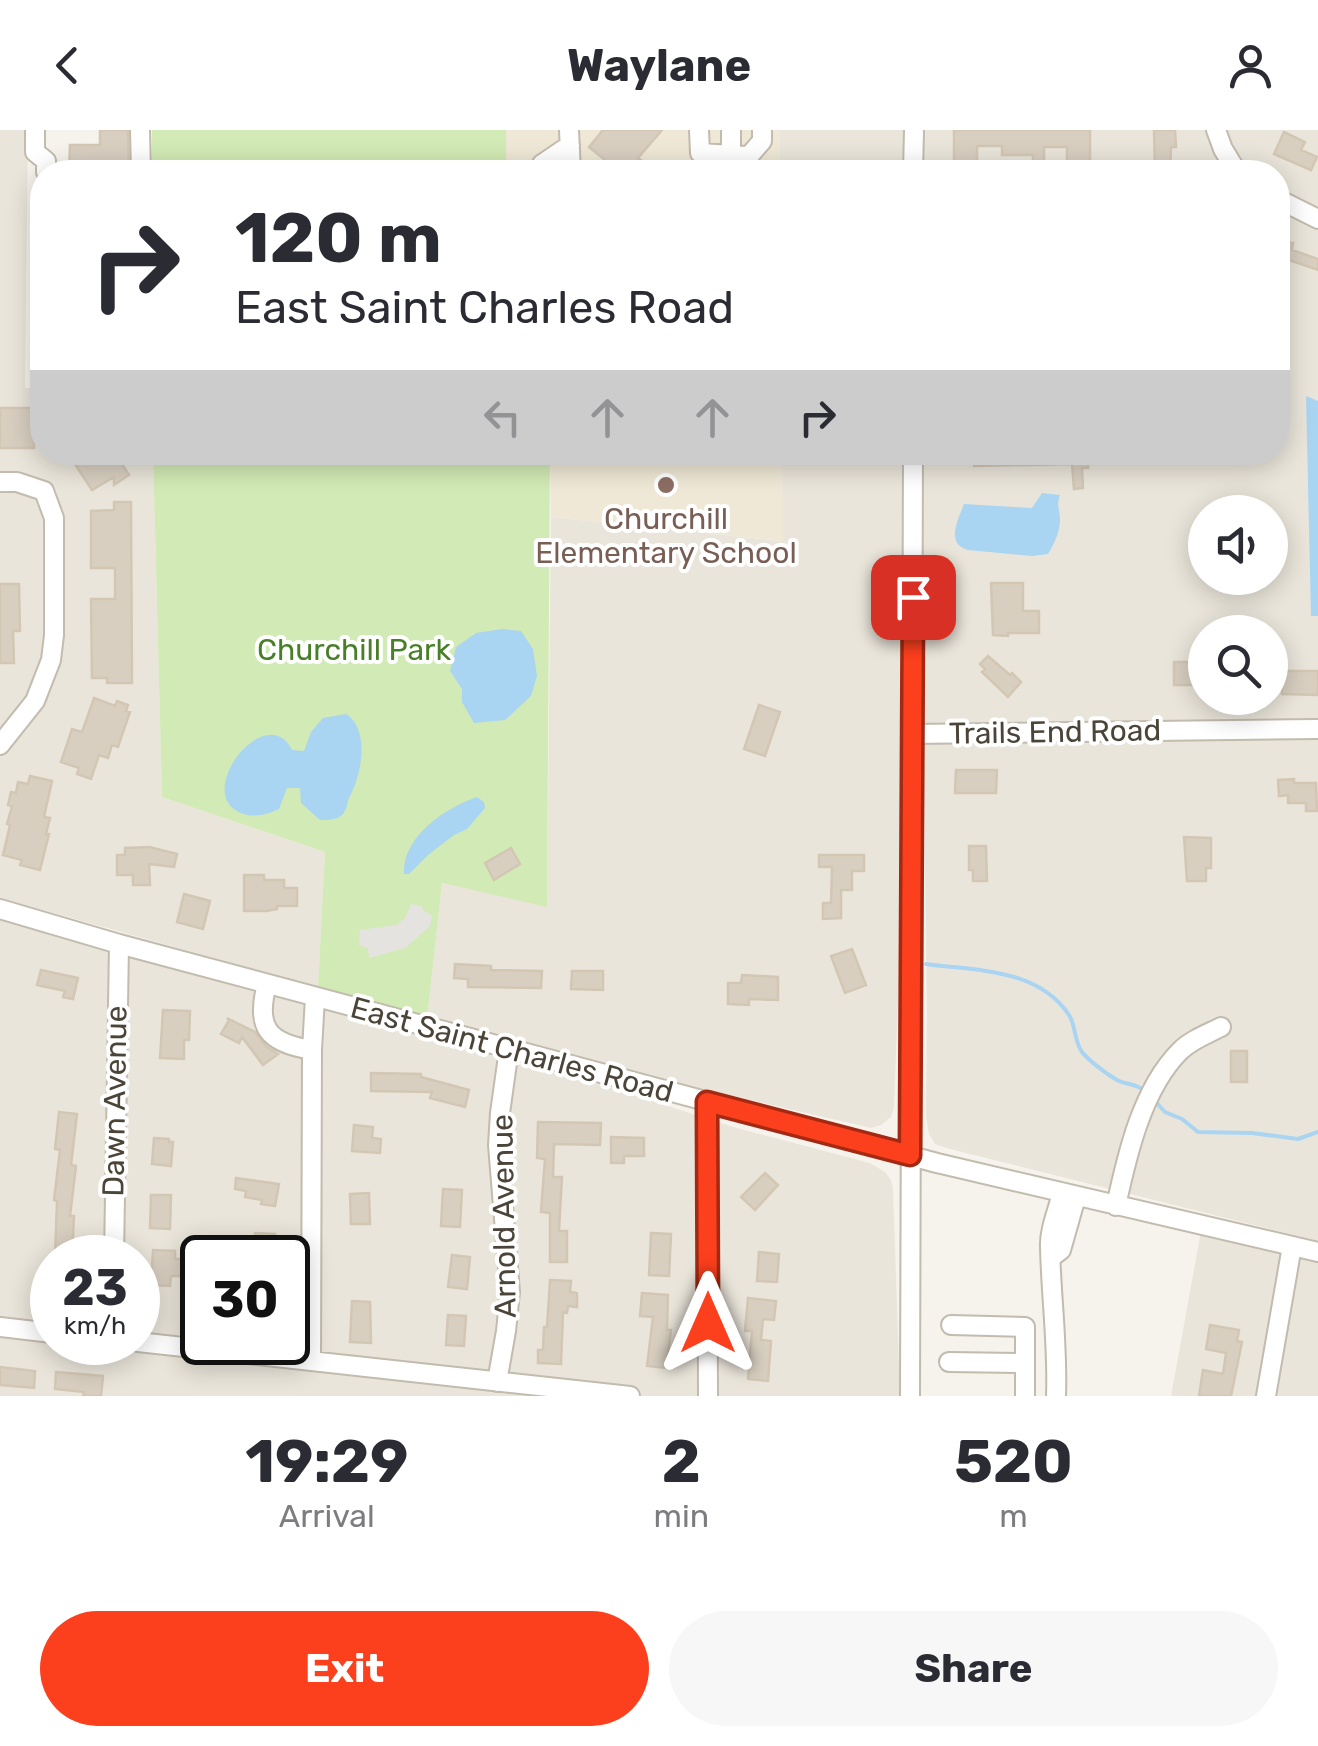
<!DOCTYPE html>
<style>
:root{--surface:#fff;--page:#f7f7f7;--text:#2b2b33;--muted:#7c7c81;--accent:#fc3f1d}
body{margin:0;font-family:Rubik,sans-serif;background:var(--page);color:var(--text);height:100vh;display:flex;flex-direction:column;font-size:38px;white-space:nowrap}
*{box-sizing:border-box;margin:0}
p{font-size:32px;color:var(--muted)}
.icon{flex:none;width:55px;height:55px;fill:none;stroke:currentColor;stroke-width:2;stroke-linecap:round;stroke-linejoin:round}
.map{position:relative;height:1266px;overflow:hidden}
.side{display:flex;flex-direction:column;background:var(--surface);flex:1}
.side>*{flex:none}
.guide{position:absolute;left:30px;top:30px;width:1260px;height:305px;border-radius:40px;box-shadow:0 5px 25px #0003;background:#fff;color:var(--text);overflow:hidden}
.buttons{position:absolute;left:1188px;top:365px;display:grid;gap:20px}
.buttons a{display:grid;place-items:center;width:100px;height:100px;border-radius:50%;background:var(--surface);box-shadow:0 5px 25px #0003;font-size:50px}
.speed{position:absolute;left:30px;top:1105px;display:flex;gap:20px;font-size:50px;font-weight:700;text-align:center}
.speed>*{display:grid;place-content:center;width:130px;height:130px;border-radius:50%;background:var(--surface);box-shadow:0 5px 25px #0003;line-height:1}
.speed small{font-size:25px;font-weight:400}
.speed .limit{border:5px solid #111;border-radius:15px;background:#fff;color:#111}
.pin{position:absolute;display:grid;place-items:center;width:85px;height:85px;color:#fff;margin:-42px;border-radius:20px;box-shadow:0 5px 15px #0006}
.me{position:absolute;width:110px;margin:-55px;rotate:0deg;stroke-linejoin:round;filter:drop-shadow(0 0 8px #0008)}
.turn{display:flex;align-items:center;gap:35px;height:210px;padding:0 40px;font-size:45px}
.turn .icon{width:130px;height:130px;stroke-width:2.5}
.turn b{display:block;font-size:70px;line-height:85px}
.lanes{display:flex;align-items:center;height:95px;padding:0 40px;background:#0003;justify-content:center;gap:50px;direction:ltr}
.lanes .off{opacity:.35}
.eta{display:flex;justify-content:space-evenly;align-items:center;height:170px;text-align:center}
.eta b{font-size:60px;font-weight:700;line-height:70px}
.cta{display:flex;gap:20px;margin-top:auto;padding:20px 40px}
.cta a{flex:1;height:115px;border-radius:60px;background:var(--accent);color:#fff;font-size:40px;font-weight:700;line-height:115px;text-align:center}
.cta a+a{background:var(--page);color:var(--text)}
header{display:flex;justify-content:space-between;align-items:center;height:130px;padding:0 40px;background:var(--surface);font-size:45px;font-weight:700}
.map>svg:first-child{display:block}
</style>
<header><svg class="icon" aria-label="back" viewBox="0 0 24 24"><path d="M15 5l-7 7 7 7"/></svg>Waylane<svg class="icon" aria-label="person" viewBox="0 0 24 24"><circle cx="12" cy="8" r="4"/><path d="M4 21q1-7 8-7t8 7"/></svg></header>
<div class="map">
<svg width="1318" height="1266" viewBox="0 0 1318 1266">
<rect width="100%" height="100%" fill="#f6f3ec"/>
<path fill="#eae5da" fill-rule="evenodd" d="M0,0h28l-3,258 17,1v63l111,1 9,344 163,55 -7,135 -318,-89z
M780,0h125v42h-125z
M924,0h394v1111l-372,-93 -11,-4 -6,-10 -3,-18 1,-101 -5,-371 1,-191 355,-1v-280h-354zM1205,382h65v66h-65zM1205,502h65v66h-65z
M782,323h122v394l-10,260 -3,10 -10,8 -10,3 -284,-66 -160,-43 15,-136 105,23 4,-389 231,24z
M0,785l531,147 202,65 137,36 15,9 6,8 2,9 7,207h-900zM52,1128h86v84h-86zM202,1128h86v84h-86z
M1201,1101l117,26v139h-147z"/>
<path fill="#efe8d6" d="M506,0h274v42h-274z
M550,323h232l1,88 -232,-24z"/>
<path fill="#d2eab5" d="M152,0h354v42h-354z
M153,323h397l-3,454 -105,-24 -15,136 -109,-32 7,-135 -163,-55z"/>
<path fill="#e5e3e0" d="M411,774l11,2 1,4 9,6 -2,10 -25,22 -36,10 -1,-10 -9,-3 1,-15 36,-5 9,-7z"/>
<path fill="#a9d4f2" d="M1306,266l12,5v215h-7z
M1042,363l18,2c-4,11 0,14 0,25 0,12 -6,24 -12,34l-16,2 -64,-6c-23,-6 -10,-30 -4,-46l68,4z
M502,499l19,2 12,18 4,27 -6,20 -26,24 -31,3 -12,-21v-13l-12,-18 6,-24 20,-14z
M346,584c25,16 15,63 3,84 -2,5 -2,11 -6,16 -5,6 -16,6 -23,6l-19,-17 -1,-15h-13l-8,21c-13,6 -25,9 -38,4 -49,-19 25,-115 51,-63l12,1 7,-19 12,-14z
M477,667l7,5 1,6 -18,21 -13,6 -26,20 -19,19h-5c-2,-37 41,-66 73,-77z"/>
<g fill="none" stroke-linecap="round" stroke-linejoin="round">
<path stroke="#a9d4f2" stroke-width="4" d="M926,834c50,7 112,4 143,51 7,11 5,26 13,37 6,8 27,24 37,29 10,4 19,3 28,12
M1153,969l12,13 17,7 16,13 54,1 46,6 20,-7"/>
</g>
<path fill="#d8cfc1" stroke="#d3c7b4" stroke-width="2.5" d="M100,0h28l1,42h-60l1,-27h30z
M603,0h59l-24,28 18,14h-46v-8l-21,-17z
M954,0h136v42h-23v-25h-23v24h-11v-16h-31v-9h-25v25h-23z
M1154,0h21l1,17h-5l-1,25h-15z
M1284,2l21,10 -4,8 16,7 -6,13 -37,-16z
M1278,110l15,3 -1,7 26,9v11l-32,-11 -4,18 -4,-1z
M0,278h39v24h-5v16h-34z
M67,322h47l15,23 -15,10v-8l-22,13z
M973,322h11v3l22,-3h82v16h-6l1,20 -9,1 -2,-25 -98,2z
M114,372h17l1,181h-25v-5h-15l-1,-79h24v-31h-24v-57l23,-1z
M991,453h32v28h16v22h-31v3l-15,-1z
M0,454h19l1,47h-7l1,32h-14z
M988,526l22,19 2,-2 9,9 -13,15 -26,-25 3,-3 -5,-5z
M1174,532h18v8h13v15h-31z
M1283,541h35v24l-36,-1z
M94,568l21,8 2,-5 11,4 -2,6 4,1 -12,35 -6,-2 -4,13 -9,-3 -8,24 -14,-5 2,-6 -18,-6 11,-33 10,3z
M759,575l21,7 -15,44 -21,-7z
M956,640h41l-1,23h-41z
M30,646l22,5 -8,36 6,1 -4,16h3l-9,36 -20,-5 2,-5 -19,-5 7,-30 -3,-1 5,-18 -4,-1 3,-13 5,1 2,-11 10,2z
M1294,649v4h22l1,28h-11v-8h-18v-8l-9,1 -1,-16z
M1184,707l27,1v30h-5v13h-19z
M969,716h17l1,35h-14v-11h-4z
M149,717l28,7 -3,13 -25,-3 1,21h-17v-10h-16v-20h8v-7z
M511,718l9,16 -26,16 -9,-17z
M819,725h45v16h-12v19h-11v28l-18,1v-16h8l1,-36h-13z
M244,745h20v5h20v8h13v18h-20v3l-10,2h-23z
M184,764l26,7 -7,28 -26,-7z
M852,819l14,36 -21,8 -14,-37z
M455,834l36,2v4l51,1 -1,17 -73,-1v-8l-14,-1z
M41,840l37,8 -5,21 -10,-2 2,-6 -28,-6z
M572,841h31v19l-32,-1z
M742,845l36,2v23l-29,-1v6l-21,-1v-21h13z
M163,880l27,1 -1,29h-5v19l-24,-1z
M227,888l28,14 12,15 11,7 -15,11 -21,-28 -3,6 -18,-9 8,-14z
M1231,921h16v31h-16z
M371,943l50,1v3l48,13 -4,17 -35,-9 2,-6 -61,-1z
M59,982l18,2 -6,51 5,1 -6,50h4l-2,41 -17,-1 2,-55 -3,-1 6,-50 -5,-1z
M538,992l63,1 -1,22 -46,-1 -1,33h9l-3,54h8v31h-17v-49l-9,-1 4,-53 -8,-1z
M354,995l19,2 -1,11 9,1 -1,14 -28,-2z
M611,1007l33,1v18h-20v7h-13z
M154,1008l15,1v3h4l-2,24 -19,-2z
M765,1043l13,12 -23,25 -14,-13z
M236,1048l43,6 -4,22 -14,-2 1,-4 -17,-3 1,-6 -11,-2z
M443,1059l19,1 -2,37 -19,-1z
M369,1063l1,31h-19l-1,-30z
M151,1065h20l-1,34 -20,-1z
M255,1103l20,1v24h-21z
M651,1103l20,1 -2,42 -20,-1z
M153,1120l22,1v8h7l-1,17h-10l-1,10 -19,-1z
M759,1122l20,2 -2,28 -20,-1z
M452,1125l18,2 -3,32 -19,-2z
M550,1150l21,1 -1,11 7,1v14l-9,-1 -1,7 -4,-1 -2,52 -23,-1v-13h5l1,-23h3z
M642,1163l26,2 -1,35h4l-5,38 -19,-2 6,-49 -13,-1z
M748,1168l28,3 -2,19 -11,-1 -2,21 10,1 -3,40 -20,-2 4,-48h-7z
M352,1171l18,1 1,41 -21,-1z
M448,1185l18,1 -2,30 -18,-1z
M1210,1195l29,5 -2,11 5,1 -11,54h-32l4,-26 20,4 3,-21 -20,-4z
M0,1237l35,4 -1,17 -34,-3z
M56,1242l47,4 -2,20h-18l1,-4 -29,-3z"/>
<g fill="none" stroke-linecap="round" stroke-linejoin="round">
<g stroke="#c2bbae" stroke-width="22">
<path id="minor" d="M35,0v22l11,9v11
M140,0l1,42
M569,0l2,42
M699,0l1,23 49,3 13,-15v-11
M731,0v24
M1216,0l7,19 14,23
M541,42l1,-8 28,-19
M913,42l1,-42
M1278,69l40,20
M0,352h17l27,9 10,27v117l-3,25 -16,41 -35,44
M911,604l407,-5
M0,779l119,35 818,219 381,89
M267,854c-12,44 1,59 45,66
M707,973l1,293
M1116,1076c11,-51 26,-117 64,-155 11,-11 27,-17 41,-24
M1052,1127l9,-7 15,-53
M114,1128l5,-314
M951,1195l74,2v69
M0,1197l52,6
M138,1212l492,54
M311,1231l1,-311 3,-53
M949,1232l76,1
M497,1252l9,-51 4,-39 -12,-147 2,-32 9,-64
M910,1266l3,-944
M1056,1266c2,-50 -5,-100 -6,-149 -1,-17 8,-37 12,-54
M1266,1266l26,-150"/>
</g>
<use href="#minor" stroke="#fff" stroke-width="18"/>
</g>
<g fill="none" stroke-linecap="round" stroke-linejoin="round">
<g stroke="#a42913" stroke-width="25">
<path id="route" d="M708,1193l-1,-221 203,53 3,-558"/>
</g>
<use href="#route" stroke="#fc3f1d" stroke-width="18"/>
</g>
<circle fill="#8d6e63" stroke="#fff" stroke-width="4" cx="666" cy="355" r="10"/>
<g text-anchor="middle" stroke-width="8" stroke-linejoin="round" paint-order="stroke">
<g font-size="30" fill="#785e54" stroke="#fff">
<text x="666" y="399">Churchill<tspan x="666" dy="34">Elementary School</tspan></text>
</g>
<g font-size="30" fill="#4a7f2a" stroke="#fff">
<text x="354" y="530">Churchill Park</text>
</g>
<g font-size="30" fill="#4b4439" stroke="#fff">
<text transform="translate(1055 602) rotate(-1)" y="10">Trails End Road</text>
<text transform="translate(512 920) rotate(15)" y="10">East Saint Charles Road</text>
<text transform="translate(115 971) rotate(-89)" y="10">Dawn Avenue</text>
<text transform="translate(504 1086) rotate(-91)" y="10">Arnold Avenue</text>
</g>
</g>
</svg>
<div class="buttons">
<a><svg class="icon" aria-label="sound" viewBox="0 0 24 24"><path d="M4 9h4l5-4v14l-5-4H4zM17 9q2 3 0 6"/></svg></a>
<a><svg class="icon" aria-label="search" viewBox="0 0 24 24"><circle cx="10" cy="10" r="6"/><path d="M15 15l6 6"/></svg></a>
</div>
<div class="speed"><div>23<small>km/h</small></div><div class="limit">30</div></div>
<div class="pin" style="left:913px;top:467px;background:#d93025"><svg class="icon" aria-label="arrive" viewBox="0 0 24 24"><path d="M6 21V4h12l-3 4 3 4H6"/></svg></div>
<svg class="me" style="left:708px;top:1193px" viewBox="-20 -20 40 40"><path d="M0-17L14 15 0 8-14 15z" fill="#fc3f1d" stroke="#fff" stroke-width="4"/></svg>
<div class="guide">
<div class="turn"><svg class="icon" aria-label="right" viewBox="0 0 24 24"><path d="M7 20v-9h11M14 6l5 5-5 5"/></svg><div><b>120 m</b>East Saint Charles Road</div></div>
<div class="lanes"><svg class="icon off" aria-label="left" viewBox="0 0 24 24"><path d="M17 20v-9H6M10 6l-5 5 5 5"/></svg><svg class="icon off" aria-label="ahead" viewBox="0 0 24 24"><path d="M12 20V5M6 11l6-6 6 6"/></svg><svg class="icon off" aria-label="ahead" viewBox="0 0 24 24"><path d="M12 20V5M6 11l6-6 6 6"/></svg><svg class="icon" aria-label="right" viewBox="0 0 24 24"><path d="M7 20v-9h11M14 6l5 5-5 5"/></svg></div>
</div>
</div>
<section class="side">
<div class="eta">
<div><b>19:29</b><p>Arrival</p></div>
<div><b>2</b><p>min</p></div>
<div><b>520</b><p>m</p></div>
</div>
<div class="cta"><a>Exit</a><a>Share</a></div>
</section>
